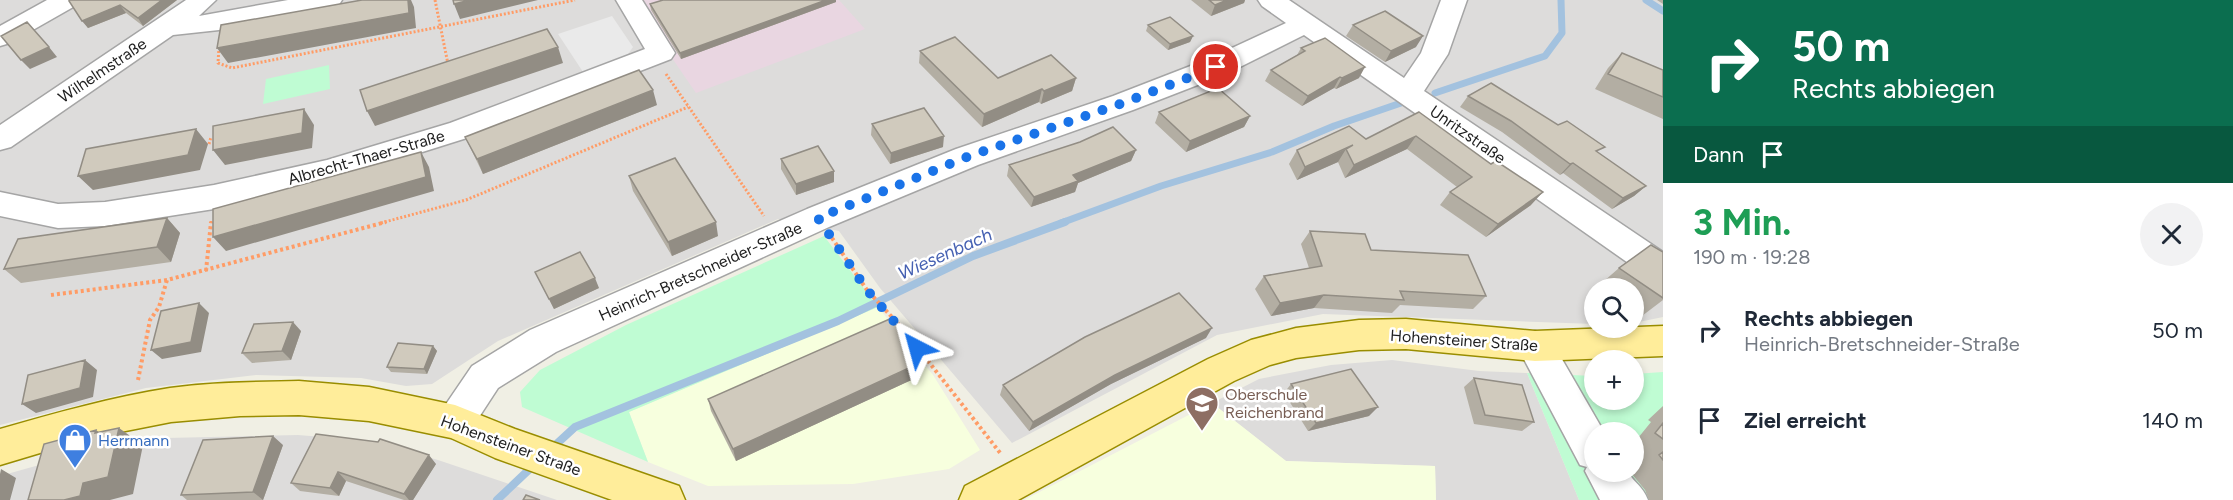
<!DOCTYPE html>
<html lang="de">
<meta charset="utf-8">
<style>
:root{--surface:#fff;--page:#f2f2f3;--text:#1f2937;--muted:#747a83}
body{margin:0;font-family:Figtree,sans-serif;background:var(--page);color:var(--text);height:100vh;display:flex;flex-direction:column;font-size:22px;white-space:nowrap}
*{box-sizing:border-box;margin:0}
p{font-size:20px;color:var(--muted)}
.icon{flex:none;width:33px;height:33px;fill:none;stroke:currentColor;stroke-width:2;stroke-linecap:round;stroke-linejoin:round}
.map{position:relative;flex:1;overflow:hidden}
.drawer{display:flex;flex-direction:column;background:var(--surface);width:570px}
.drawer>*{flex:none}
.hud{background:#0b6e4f;color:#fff;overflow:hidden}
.buttons{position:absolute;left:1584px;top:278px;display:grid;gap:12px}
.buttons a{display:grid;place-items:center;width:60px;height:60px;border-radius:50%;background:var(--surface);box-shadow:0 3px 9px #0003;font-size:30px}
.pin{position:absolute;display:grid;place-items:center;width:51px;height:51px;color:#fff;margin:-26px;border:3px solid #fff;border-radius:50%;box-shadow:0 2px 6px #0007}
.me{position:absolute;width:66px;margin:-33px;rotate:321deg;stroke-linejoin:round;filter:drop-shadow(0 0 4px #0008)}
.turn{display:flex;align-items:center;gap:21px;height:126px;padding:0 30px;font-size:27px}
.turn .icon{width:78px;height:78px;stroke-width:2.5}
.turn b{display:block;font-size:42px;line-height:51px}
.then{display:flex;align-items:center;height:57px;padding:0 30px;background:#0003;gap:12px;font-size:22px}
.round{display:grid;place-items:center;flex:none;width:63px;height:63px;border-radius:32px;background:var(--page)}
.headline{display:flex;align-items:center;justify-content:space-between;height:102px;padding:0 30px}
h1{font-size:36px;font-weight:700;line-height:45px;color:#1e9e55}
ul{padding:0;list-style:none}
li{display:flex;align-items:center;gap:18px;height:90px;padding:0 30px}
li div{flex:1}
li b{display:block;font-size:22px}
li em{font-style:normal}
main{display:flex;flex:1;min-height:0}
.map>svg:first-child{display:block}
</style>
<main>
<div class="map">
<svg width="1663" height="500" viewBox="0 0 1663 500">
<rect width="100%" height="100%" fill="#f0efe4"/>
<path fill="#dddcdb" d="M0,0h1663v317l-29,6v-35h-40v36l-271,-10 -106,21 -205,108 -132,-155 -41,-57 -61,-12 -280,122 -66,43 -26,2 -45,-8 -105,-3 -110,13 -146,37z
M1392,360l87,11 48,2 52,127h-143l-1,-34 -149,-5 -74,-58 47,-24 72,-14z
M298,435l73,6 67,19 119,40h-557v-24l64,-18 102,-20z"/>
<path fill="#e9d6e1" d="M638,0h201l26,29 -169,64 -59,-86z"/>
<path fill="#f7ffde" d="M878,307l55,68 47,75 -31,19 -96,15 -145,2 -60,-24 -19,-50z
M1212,403l74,58 149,5 1,34h-412z"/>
<path fill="#bffcd3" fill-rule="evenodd" d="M329,65l1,24 -67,15 3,-25z
M824,236l54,71 -249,105 19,50 -126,-55 -2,-15 20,-22 86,-45z
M1663,372v128h-84l-52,-127 67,3v23h40v-25zM1594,432h40v39h-40z"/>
<path fill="#eaeaea" d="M612,16l21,31 -7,10 -43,15 -25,-38z"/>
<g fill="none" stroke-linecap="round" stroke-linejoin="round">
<path stroke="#a3c2df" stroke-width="7" d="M1646,0l17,11
M1435,93l110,-37 17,-23 -1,-33
M1061,223l100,-37 111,-34 62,-26 67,-23"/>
<path stroke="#a3c2df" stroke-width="8" d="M550,450l25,-23 263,-106 135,-65 92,-34
M497,500l38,-36"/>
<g stroke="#a5a5a5" stroke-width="3">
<path id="minor" d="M47,0h32l-4,6 -65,37 -10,3v-20z
M186,0h30l-17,16 89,-16h54l-4,6 -9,2 -110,22 -46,5 -162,112 -11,3v-25z
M616,0h26l33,53 -4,6 -201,78 -143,45 -113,27 -109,17 -47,2 -58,-12v-24l58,12 47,-2 109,-17 113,-25 123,-37 195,-74z
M1258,0h31l115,78 17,-25 20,-53h26l-19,54 -24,37 239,161v30l-12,-3 -347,-244 -78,39 -93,36 -155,55 -149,62 -273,125 -58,36 -30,46 -13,5 -13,-5 -6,-12 6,-12 30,-44 58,-36 277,-121 149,-60 157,-53 93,-36 80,-37 -24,-17z
M1535,331l13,4 56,97h-10v39h33c8,13 15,14 21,29h-48l-15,-29 2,-4 -7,-2 -63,-119 5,-11z"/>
</g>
<g stroke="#998d00" stroke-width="3">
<path id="major" d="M1406,319l129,12 128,-5v30l-128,5 -129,-12 -47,1 -63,8 -26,7 -36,16 -216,119h-59l6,-14 243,-127 43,-19 45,-12 63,-8z
M299,381l70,6 86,18 60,24 164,57 6,14h-73l-117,-42 -44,-20 -82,-17 -70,-6 -59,1 -69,6 -81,16 -90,27v-36c56,-16 112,-32 170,-41 43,-6 86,-6 129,-7z"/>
</g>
<path stroke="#ff9c66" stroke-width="3" stroke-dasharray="2 2" stroke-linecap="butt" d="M435,0l13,64
M219,47l-1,16 14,5 343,-68
M666,74l98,142
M209,144l2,-7
M211,223v-2
M381,223l85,-23 222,-93"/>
<path stroke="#ff9c66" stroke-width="4" stroke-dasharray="3 3" stroke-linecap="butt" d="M832,238l35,52 36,39 98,125
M206,271l5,-49
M51,295l116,-15 219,-58
M138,380l12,-60 9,-13 8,-27"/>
<use href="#minor" fill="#fff" fill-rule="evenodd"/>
<use href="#major" fill="#ffed9a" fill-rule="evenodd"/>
</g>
<path fill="#b3aea3" d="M177,0l-34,26 -17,-13 -38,15 -19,-27z
M663,0h173v2l-155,57 -30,-49 -1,-6z
M1191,0h54l-1,3 -33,13z
M1657,0h6v4z
M1148,25l45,11 -3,6 -22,8 -22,-19z
M1353,25l63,22 -31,15 -39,-26z
M1301,48l58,30 -23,11 -2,-1 -32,18 -37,-25 6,-11 26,-15z
M920,51l78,27h78l-4,13 -31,13 -2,-2 -57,25 -63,-64z
M1622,53l41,17v49l-68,-30 13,-21z
M1468,96l131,57 47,33 -12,10 -22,13 -49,-36 -3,2 -58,-43 -42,-25z
M657,105l-174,69 -18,-37z
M1159,112l91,4 -6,11 -58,25 -31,-29z
M1419,112l112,93 -45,32 -46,-32 10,-13 7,-5 -50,-38 -62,29 -7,-16 -41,18 -8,-16 8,-14 69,-11z
M872,124l71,23 -53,17 -19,-29z
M1136,150l-5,11 -53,22 -3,9 -44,15 -24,-31 2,-11z
M781,159l53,23 -38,13 -15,-26z
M629,176l89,60 -46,20 -39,-65z
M167,218l13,15 -9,29 -150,21 -17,-14z
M1310,231l61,19 115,46 -13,13 -73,-4 -8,8 -78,-5 -43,8 -16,-27 9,-13 45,-8 -8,-24z
M1663,252v48l-25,19 -4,-4v-27h-38l23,-20z
M535,272l64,16 -45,21z
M301,331l-10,29 -39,3 -10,-10z
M1206,338l-95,46 -82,47 -29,-36 3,-10z
M433,346l4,5 -10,23 -36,-2 -4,-5z
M920,376l-184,85 -25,-50 -3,-12z
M1474,378l60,44 -12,9 -48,-7 -10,-37z
M1291,384l78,32 -61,15 -24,-38z
M1663,406v94h-14l-4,-10 -14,-17 11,-11 -8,-7v-12l17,-21 -3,-2z
M316,434l120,30 -23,36h-9l-58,-19 -7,15 -39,-5 -9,-8z
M283,445l-20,55h-76l-6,-5z"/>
<path fill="#928d84" d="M162,0h15l-34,26 -5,-8z
M408,0h3l3,7 2,21 -188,35 -11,-15z
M470,0h68l-78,19 -6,-15z
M826,0h10v2l-155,57 -1,-6z
M1227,0h18l-1,3 -33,13 4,-11z
M120,5l6,8 -38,15 -6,-7z
M1193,36l-3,6 -22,8 2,-6z
M1423,36l-7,11 -31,15 6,-11z
M49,47l8,10 -27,12 -9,-9z
M558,47l5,16 -188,63 -8,-15z
M1365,67l-6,11 -23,11 6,-11z
M1340,77l-6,11 -32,18 6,-10z
M1076,78l-4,13 -31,13 3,-13z
M1042,89l-3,13 -57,25 2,-13z
M653,90l4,15 -174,69 -6,-15z
M304,109l10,16 -2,23 -87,17 -12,-15z
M1250,116l-6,11 -58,25 4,-11z
M196,129l12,15 -8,26 -107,20 -15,-14z
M944,136l-1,11 -53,17 1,-11z
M1416,136l-9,13 -62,29 9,-13z
M1346,149l-8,13 -41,18 8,-13z
M1136,150l-5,11 -53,22 -3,9 -44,15 3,-10 39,-22z
M421,152l8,15 5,24 -208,60 -13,-14z
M1573,163l-10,10 -3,2 10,-11z
M834,171v11l-38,13v-11z
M1646,186l-12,10 -22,13 11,-11z
M1543,192l-12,13 -45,32 12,-13z
M167,218l13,15 -9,29 -14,-15z
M716,222l2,14 -46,20 -4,-14z
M595,278l4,10 -45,21 -5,-10z
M1324,295l-10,13 -43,8 9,-13z
M199,303l10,10 -8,39 -39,7 -11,-9z
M293,322l8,9 -10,29 -9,-9z
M1212,328l-6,10 -95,46 -82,47 4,-9 82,-47z
M433,346l4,5 -10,23 -3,-5z
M85,360l12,10 -4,27 -57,16 -14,-9z
M922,362l-2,14 -184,85 -3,-12z
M1378,407l-9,9 -61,15 8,-8z
M119,428l24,17 -10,49 -23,6h-46l32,-70 19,14z
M273,436l10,9 -20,55 -10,-8z
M429,455l7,9 -23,36h-4l-5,-6z
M1,469l15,9 -6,22h-10v-26z
M338,472l8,9 -7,15 -9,-8z"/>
<path fill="#d0cabd" stroke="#928d84" stroke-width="1.5" d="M69,0h93l-24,18 -18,-13 -38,16 -13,-20z
M362,0h46l1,13 -192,35 4,-23z
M453,0h17l-16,4z
M663,0h163l-146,53 -30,-49z
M1209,0h18l-12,5z
M1385,11l38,25 -32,15 -38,-26z
M1170,17l23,19 -23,8 -22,-19z
M27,22l22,25 -28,13 -20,-24z
M547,29l11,18 -191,64 -7,-21z
M955,37l43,41 53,-23 25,23 -32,13 -2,-2 -58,25 -64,-63z
M1325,38l40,29 -23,11 -2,-1 -32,19 -37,-26 34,-19 -4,-3z
M1622,53l41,17v27l-55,-23z
M639,70l14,20 -176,69 -12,-22z
M1491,83l67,42 9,-4 38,26 -9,4 50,35 -23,12 -50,-35 -3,1 -59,-43 -43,-25z
M1218,88l32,28 -60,25 -31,-29z
M924,108l20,28 -53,17 -19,-29z
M304,109l-2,24 -89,17v-24z
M1419,112l72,52 5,-3 47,31 -45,32 -48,-32 22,-15 -56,-41 -62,29 -8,-16 7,-4 -48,22 -8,-17 52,-24 17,13z
M1113,127l23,23 -63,25 5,6 -44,16 -25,-32 71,-23z
M196,129l-8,26 -110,21 8,-27z
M818,146l16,25 -38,13 -15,-25z
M421,152l5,25 -213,60v-28z
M675,158l41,64 -48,20 -39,-66z
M167,218l-10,29 -153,22 14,-30z
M1310,231l55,3 6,16 97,5 18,41 -86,-5 4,9 -80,-5 -44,8 -16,-27 58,-10z
M1651,245l12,7v46l-44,-30z
M580,252l15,26 -46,21 -14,-27z
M1179,293l33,35 -97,47 -82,47 -30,-37 82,-48z
M199,303l-8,39 -40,8 10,-39z
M892,318l30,44 -189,87 -25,-50z
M293,322l-11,29 -40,2 12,-29z
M398,343l35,3 -9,23 -37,-2z
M85,360l-5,28 -58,16 6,-29z
M1351,369l27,38 -62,16 -25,-39z
M1474,378l48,7 12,37 -49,-7z
M1663,423v16l-8,-6z
M119,428l-11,49 -25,6 -3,13 -16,4h-36l16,-56 52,-14 -1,3z
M316,434l62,8 2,-3 49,16 -25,39 -66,-22 -8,16 -39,-5z
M273,436l-20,56 -72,3 22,-55z
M1663,452v8l-4,-5z
M526,495l14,5h-17z"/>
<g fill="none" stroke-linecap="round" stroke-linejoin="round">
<path stroke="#1a73e8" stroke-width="10" stroke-dasharray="0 18" d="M917,348l-50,-58 -49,-72 149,-61 156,-54 93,-36"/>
</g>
<defs>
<g id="school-pin" transform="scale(1.725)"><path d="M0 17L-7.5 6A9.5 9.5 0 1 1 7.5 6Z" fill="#8d6e63" stroke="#fff"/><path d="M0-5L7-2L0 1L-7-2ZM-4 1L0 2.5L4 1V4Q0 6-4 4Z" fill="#fff"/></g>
<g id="shop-pin" transform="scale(1.725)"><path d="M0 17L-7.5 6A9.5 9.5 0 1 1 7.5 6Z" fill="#3f7fe0" stroke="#fff"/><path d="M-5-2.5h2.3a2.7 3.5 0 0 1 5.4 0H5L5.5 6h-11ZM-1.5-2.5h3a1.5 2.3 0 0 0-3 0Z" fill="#fff"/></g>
</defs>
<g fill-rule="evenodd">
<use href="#school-pin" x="1202" y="403"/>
<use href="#shop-pin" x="75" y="440"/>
</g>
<g text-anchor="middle" stroke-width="5" stroke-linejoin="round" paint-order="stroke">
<g font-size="16" fill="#1e1e1e" stroke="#fff">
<text transform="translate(102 70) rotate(-34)" y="6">Wilhelmstraße</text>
<text transform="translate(1468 134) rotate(35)" y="6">Unritzstraße</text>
<text transform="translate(366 157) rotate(-16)" y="6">Albrecht-Thaer-Straße</text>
<text transform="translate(700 271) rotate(-24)" y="6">Heinrich-Bretschneider-Straße</text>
<text transform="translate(1464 340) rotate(4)" y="6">Hohensteiner Straße</text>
<text transform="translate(511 445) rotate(20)" y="6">Hohensteiner Straße</text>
</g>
<g font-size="16" fill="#785e54" stroke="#fff" text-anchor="start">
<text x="1225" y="400">Oberschule<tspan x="1225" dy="18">Reichenbrand</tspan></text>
</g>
<g font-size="16" fill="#366cbe" stroke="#fff" text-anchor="start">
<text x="98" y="446">Herrmann</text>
</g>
<g font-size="18" font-style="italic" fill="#4661b2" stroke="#fff">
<text transform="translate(945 254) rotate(-24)" y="6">Wiesenbach</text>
</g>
</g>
</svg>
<div class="buttons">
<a><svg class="icon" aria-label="search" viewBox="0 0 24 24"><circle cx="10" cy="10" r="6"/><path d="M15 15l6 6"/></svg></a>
<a>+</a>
<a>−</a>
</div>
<div class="pin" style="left:1216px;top:67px;background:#d93025"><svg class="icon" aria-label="arrive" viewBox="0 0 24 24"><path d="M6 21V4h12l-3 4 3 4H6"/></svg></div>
<svg class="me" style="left:917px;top:348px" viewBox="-20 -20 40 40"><path d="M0-17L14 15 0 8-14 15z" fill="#1a73e8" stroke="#fff" stroke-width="4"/></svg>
</div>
<section class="drawer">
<div class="hud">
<div class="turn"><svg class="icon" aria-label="right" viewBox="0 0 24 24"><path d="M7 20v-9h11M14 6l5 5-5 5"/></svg><div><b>50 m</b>Rechts abbiegen</div></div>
<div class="then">Dann<svg class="icon" aria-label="arrive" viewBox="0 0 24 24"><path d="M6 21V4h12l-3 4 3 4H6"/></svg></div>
</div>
<div class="headline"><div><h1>3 Min.</h1><p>190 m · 19:28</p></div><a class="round"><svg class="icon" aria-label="close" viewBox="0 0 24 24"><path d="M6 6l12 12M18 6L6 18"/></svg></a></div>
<ul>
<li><svg class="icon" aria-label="right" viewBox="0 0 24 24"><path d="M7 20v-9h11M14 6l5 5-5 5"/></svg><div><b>Rechts abbiegen</b><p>Heinrich-Bretschneider-Straße</p></div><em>50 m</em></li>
<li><svg class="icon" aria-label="arrive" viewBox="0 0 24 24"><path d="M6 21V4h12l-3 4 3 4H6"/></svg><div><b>Ziel erreicht</b></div><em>140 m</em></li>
</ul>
</section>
</main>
